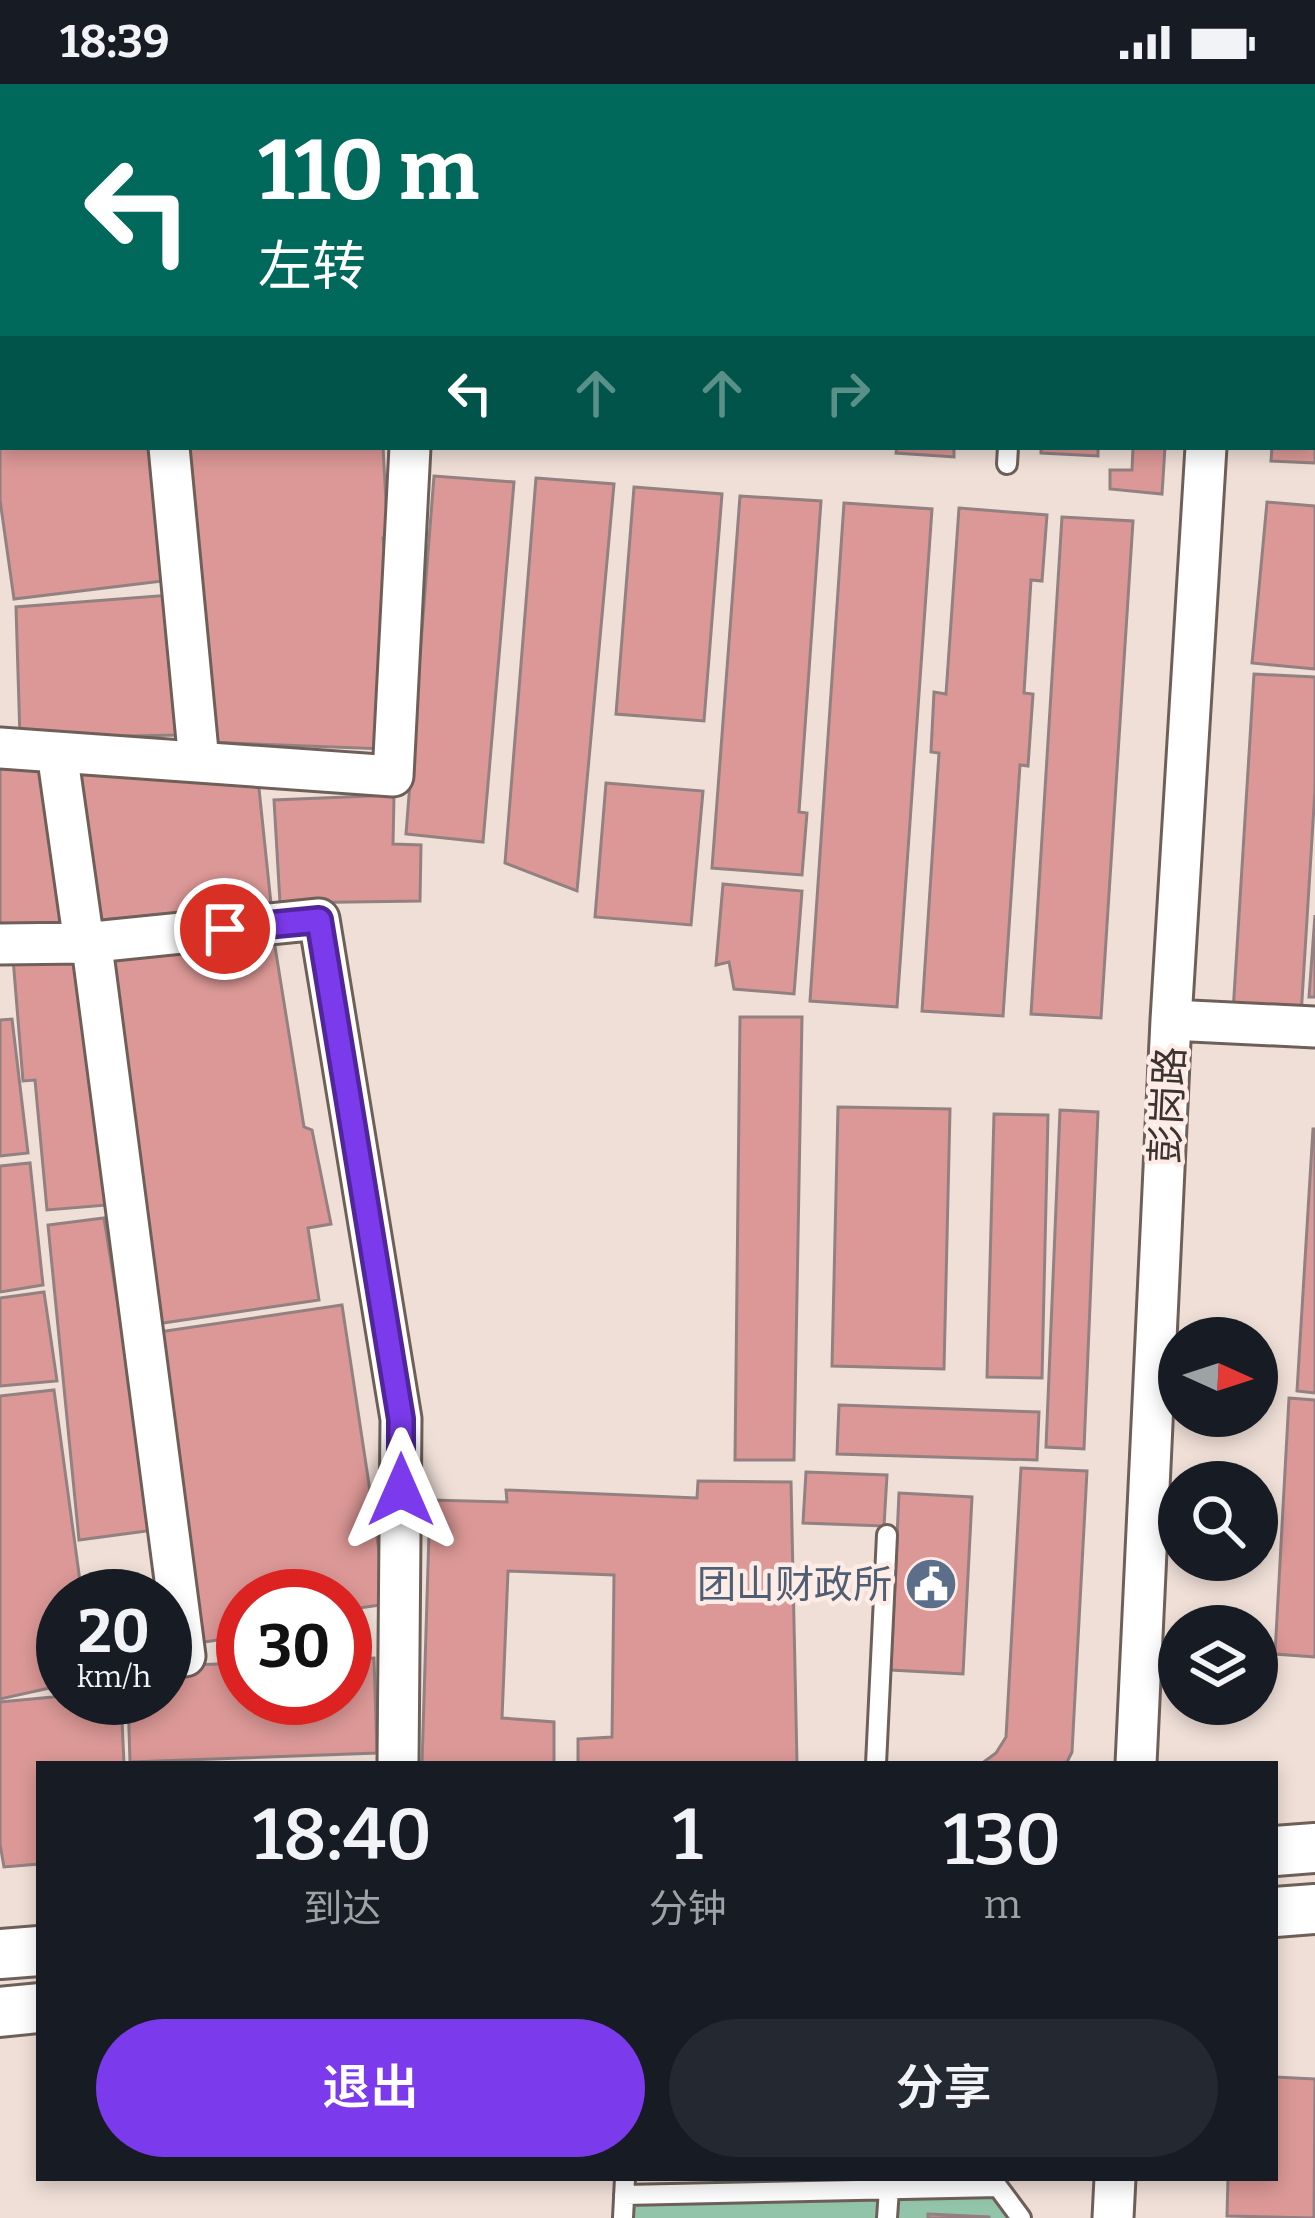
<!DOCTYPE html>
<html lang="zh">
<meta charset="utf-8">
<style>
:root{--surface:#171b24;--page:#242831;--text:#f1f3f6;--muted:#9ea1a6;--accent:#7c3aed}
body{margin:0;font-family:Bitter,"Noto Sans SC",serif;background:var(--page);color:var(--text);height:100vh;display:flex;flex-direction:column;font-size:45px;white-space:nowrap}
*{box-sizing:border-box;margin:0}
p{font-size:39px;color:var(--muted)}
.icon{flex:none;width:66px;height:66px;fill:none;stroke:currentColor;stroke-width:2;stroke-linecap:round;stroke-linejoin:round}
.map{position:relative;flex:1;overflow:hidden}
.side{position:absolute;left:36px;top:1677px;width:1242px;height:420px;display:flex;flex-direction:column;background:var(--surface);border-radius:0px;box-shadow:0 6px 18px #0003}
.side>*{flex:none}
.guide{position:absolute;left:0px;top:0px;width:1317px;height:366px;box-shadow:0 6px 18px #0003;background:#00695c;color:#fff;overflow:hidden}
.needle{width:78px;rotate:93deg}
.tools{position:absolute;left:1158px;top:1233px;display:grid;gap:24px}
.tools a{display:grid;place-items:center;width:120px;height:120px;border-radius:50%;background:var(--surface);box-shadow:0 6px 18px #0003;font-size:60px}
.speed{position:absolute;left:36px;top:1485px;display:flex;gap:24px;font-size:60px;font-weight:700;text-align:center}
.speed>*{display:grid;place-content:center;width:156px;height:156px;border-radius:50%;background:var(--surface);box-shadow:0 6px 18px #0003;line-height:1}
.speed small{font-size:30px;font-weight:400}
.speed .limit{border:18px solid #d22;background:#fff;color:#111}
.pin{position:absolute;display:grid;place-items:center;width:102px;height:102px;color:#fff;margin:-51px;border:6px solid #fff;border-radius:50%;box-shadow:0 3px 12px #0007}
.me{position:absolute;width:132px;margin:-66px;rotate:0deg;stroke-linejoin:round;filter:drop-shadow(0 0 9px #0008)}
.turn{display:flex;align-items:center;gap:42px;height:252px;padding:0 60px;font-size:54px}
.turn .icon{width:156px;height:156px;stroke-width:2.5}
.turn b{display:block;font-size:84px;line-height:102px}
.lanes{display:flex;align-items:center;height:114px;padding:0 60px;background:#0003;justify-content:center;gap:60px;direction:ltr}
.lanes .off{opacity:.35}
.eta{display:flex;justify-content:space-evenly;align-items:center;height:204px;text-align:center}
.eta b{font-size:72px;font-weight:600;line-height:84px}
.cta{display:flex;gap:24px;margin-top:auto;padding:24px 60px}
.cta a{flex:1;height:138px;border-radius:72px;background:var(--accent);color:#fff;font-size:48px;font-weight:600;line-height:138px;text-align:center}
.cta a+a{background:var(--page);color:var(--text)}
.status{display:flex;justify-content:space-between;align-items:center;height:84px;padding:0 60px;background:var(--surface);direction:ltr}
.status svg{height:33px;fill:currentColor}
.map>svg:first-child{display:block}
</style>
<div class="status"><b>18:39</b><svg viewBox="0 0 49 12"><path d="M0 12V9h3v3zM5 12V6h3v6zM10 12V3h3v9zM15 12V0h3v12zM26 1h20v11H26zM47 4h2v5h-2z"/></svg></div>
<div class="map">
<svg width="1315" height="2134" viewBox="0 0 1315 2134">
<rect width="100%" height="100%" fill="#efdfd7"/>
<path fill="#92c4aa" d="M998,2103l23,31h-398l1,-23z"/>
<path fill="#db9896" stroke="#928180" stroke-width="3" d="M0,0h117v3l-64,-2 -53,5z
M147,0h119l1,3h-120z
M276,0h118l1,3h-119z
M451,0h58l-58,3z
M596,0h58l-58,3z
M751,0h57l-57,3z
M906,0h63l-63,3z
M1061,0h63l-63,3z
M1315,56v323l-44,-2 1,-14h42z
M0,250h3v113h153l15,133 -157,19 -14,-99z
M176,363h207l5,90 -5,1 11,103 -9,108 -179,-7z
M897,363h57v10l-58,-4z
M1041,363h57v9l-57,-3z
M1133,363h32l-3,47 -52,-5v-19h22z
M434,392l80,6 -31,360 -77,-8z
M536,394l78,6 -37,407 -72,-28z
M634,403l88,7 -18,227 -88,-7z
M740,412l81,5 -22,311 8,1 -5,62 -90,-7z
M1267,418l48,4v163l-63,-6z
M844,419l88,6 -35,498 -87,-6z
M959,424l88,7 -5,66 -11,-1 -7,113 9,1 -5,72 -8,-1 -17,251 -81,-5 17,-258 -8,-1 3,-60 12,2z
M1062,433l71,4 -32,497 -70,-4z
M170,511l11,140 -161,3 -4,-131z
M1254,590l61,3v113l-14,226 -68,-4z
M152,679l106,16 13,125 -181,17 -21,-145z
M56,681l9,162 -65,4v-164z
M606,699l97,8 -12,134 -96,-8z
M394,711l-1,49 28,1 -1,56 -140,2 -6,-103z
M723,800l79,7 -8,103 -60,-5 -5,-27 -13,3z
M1315,831v82h-6z
M272,844l32,199 8,3 19,94 -23,4 11,72 -176,26 -44,-382z
M83,871l25,250 -61,5 -12,-130 -12,1 -10,-123z
M740,933h62l-8,443h-59z
M12,935l16,134 -28,3v-136z
M838,1023l112,2 -6,260 -112,-3z
M1060,1026l38,2 -14,337 -38,-2z
M994,1030l54,1 -6,263 -55,-1z
M1313,1045h2v264l-18,-2z
M30,1079l13,122 -43,7v-126z
M104,1134l50,312 -75,10 -31,-315z
M44,1208l13,89 -57,5v-88z
M342,1221l45,299 -42,6v-14h-102v40l-45,7 -46,-310z
M54,1306l28,206h-19v89l-63,14v-303z
M1289,1314l26,2v257l-40,-3z
M839,1321l200,7 -2,48 -200,-6z
M1021,1384l66,3 -15,281 -6,12h-85l15,-11 10,-16z
M806,1388l81,3 -3,51 -81,-3z
M698,1397l93,1 6,282h-219v-25l34,-2 2,-162 -106,-4 -6,147 52,4v42h-132l8,-264 77,2 -1,-12 191,8z
M899,1409l73,4 -9,177 -72,-4z
M175,1498l5,71 -15,2v-59h-69l-1,-7z
M374,1574l3,95 -247,9 -2,-64h37v-32l78,-3v35h102v-39z
M63,1612l58,2 3,66h-85v100l-35,3 -4,-23v-142z
M1275,1993l40,2 -1,139 -87,-2 1,-38h47z
M928,2130l61,3v1h-61z"/>
<g fill="none" stroke-linecap="round" stroke-linejoin="round">
<g stroke="#6e6059" stroke-width="24">
<path id="service" d="M544,3l1,-3
M714,3v-3
M887,3v-3
M1025,3l1,-3
M1007,380l1,-17
M876,1680l11,-229
M624,2111l374,-8 23,31
M623,2134l2,-40
M887,2134l2,-29"/>
</g>
<g stroke="#6e6059" stroke-width="45">
<path id="minor" d="M133,0l1,3
M428,3l1,-3
M1228,3v-3
M169,363l30,315
M0,664l393,28 17,-329
M57,668l27,191 9,11 92,702
M0,860l84,-1 235,-24 82,500 -3,345
M1171,936l144,7
M1136,1680l35,-744 35,-573
M1113,2134l2,-40"/>
</g>
<g stroke="#6e6059" stroke-width="54">
<path id="tertiary" d="M1275,1767l40,-3
M1275,1828l40,-3
M0,1870l39,-3
M0,1928l39,-4"/>
</g>
<use href="#service" stroke="#fff" stroke-width="18"/>
<use href="#minor" stroke="#fff" stroke-width="39"/>
<use href="#tertiary" stroke="#fff" stroke-width="48"/>
</g>
<g fill="none" stroke-linecap="round" stroke-linejoin="round">
<g stroke="#51269a" stroke-width="30">
<path id="route" d="M225,845l94,-9 82,499v71"/>
</g>
<use href="#route" stroke="#7c3aed" stroke-width="21"/>
</g>
<defs>
<g id="civic-disc" transform="scale(2.7)"><circle r="9.5" fill="#5c6f8a" stroke="#fdece5"/><path d="M-.6-6.5H3V-4.5H.6V-3L4-1V1h2V6H-6V1h2V-1L-.6-3ZM-1.2 2.5V6h2.4V2.5Z" fill="#fff"/></g>
</defs>
<g fill-rule="evenodd">
<use href="#civic-disc" x="931" y="1500"/>
</g>
<g text-anchor="middle" stroke-width="9" stroke-linejoin="round" paint-order="stroke">
<g font-size="39" fill="#3a3331" stroke="#fdece5">
<text transform="translate(1167 1021) rotate(-87)" y="14">彭岗路</text>
</g>
<g font-size="39" fill="#4e5e75" stroke="#fdece5" text-anchor="end">
<text x="892" y="1514">团山财政所</text>
</g>
</g>
</svg>
<div class="tools">
<a><svg class="needle" viewBox="-14 -14 28 28"><path d="M0-13l5 13h-10z" fill="#e53935"/><path d="M0 13l5-13h-10z" fill="#9ea1a6"/></svg></a>
<a><svg class="icon" aria-label="search" viewBox="0 0 24 24"><circle cx="10" cy="10" r="6"/><path d="M15 15l6 6"/></svg></a>
<a><svg class="icon" aria-label="layers" viewBox="0 0 24 24"><path d="M12 4l9 5-9 5-9-5zM3 14l9 5 9-5"/></svg></a>
</div>
<div class="speed"><div>20<small>km/h</small></div><div class="limit">30</div></div>
<div class="pin" style="left:225px;top:845px;background:#d93025"><svg class="icon" aria-label="arrive" viewBox="0 0 24 24"><path d="M6 21V4h12l-3 4 3 4H6"/></svg></div>
<svg class="me" style="left:401px;top:1406px" viewBox="-20 -20 40 40"><path d="M0-17L14 15 0 8-14 15z" fill="#7c3aed" stroke="#fff" stroke-width="4"/></svg>
<div class="guide">
<div class="turn"><svg class="icon" aria-label="left" viewBox="0 0 24 24"><path d="M17 20v-9H6M10 6l-5 5 5 5"/></svg><div><b>110 m</b>左转</div></div>
<div class="lanes"><svg class="icon" aria-label="left" viewBox="0 0 24 24"><path d="M17 20v-9H6M10 6l-5 5 5 5"/></svg><svg class="icon off" aria-label="ahead" viewBox="0 0 24 24"><path d="M12 20V5M6 11l6-6 6 6"/></svg><svg class="icon off" aria-label="ahead" viewBox="0 0 24 24"><path d="M12 20V5M6 11l6-6 6 6"/></svg><svg class="icon off" aria-label="right" viewBox="0 0 24 24"><path d="M7 20v-9h11M14 6l5 5-5 5"/></svg></div>
</div>
<section class="side">
<div class="eta">
<div><b>18:40</b><p>到达</p></div>
<div><b>1</b><p>分钟</p></div>
<div><b>130</b><p>m</p></div>
</div>
<div class="cta"><a>退出</a><a>分享</a></div>
</section>
</div>
